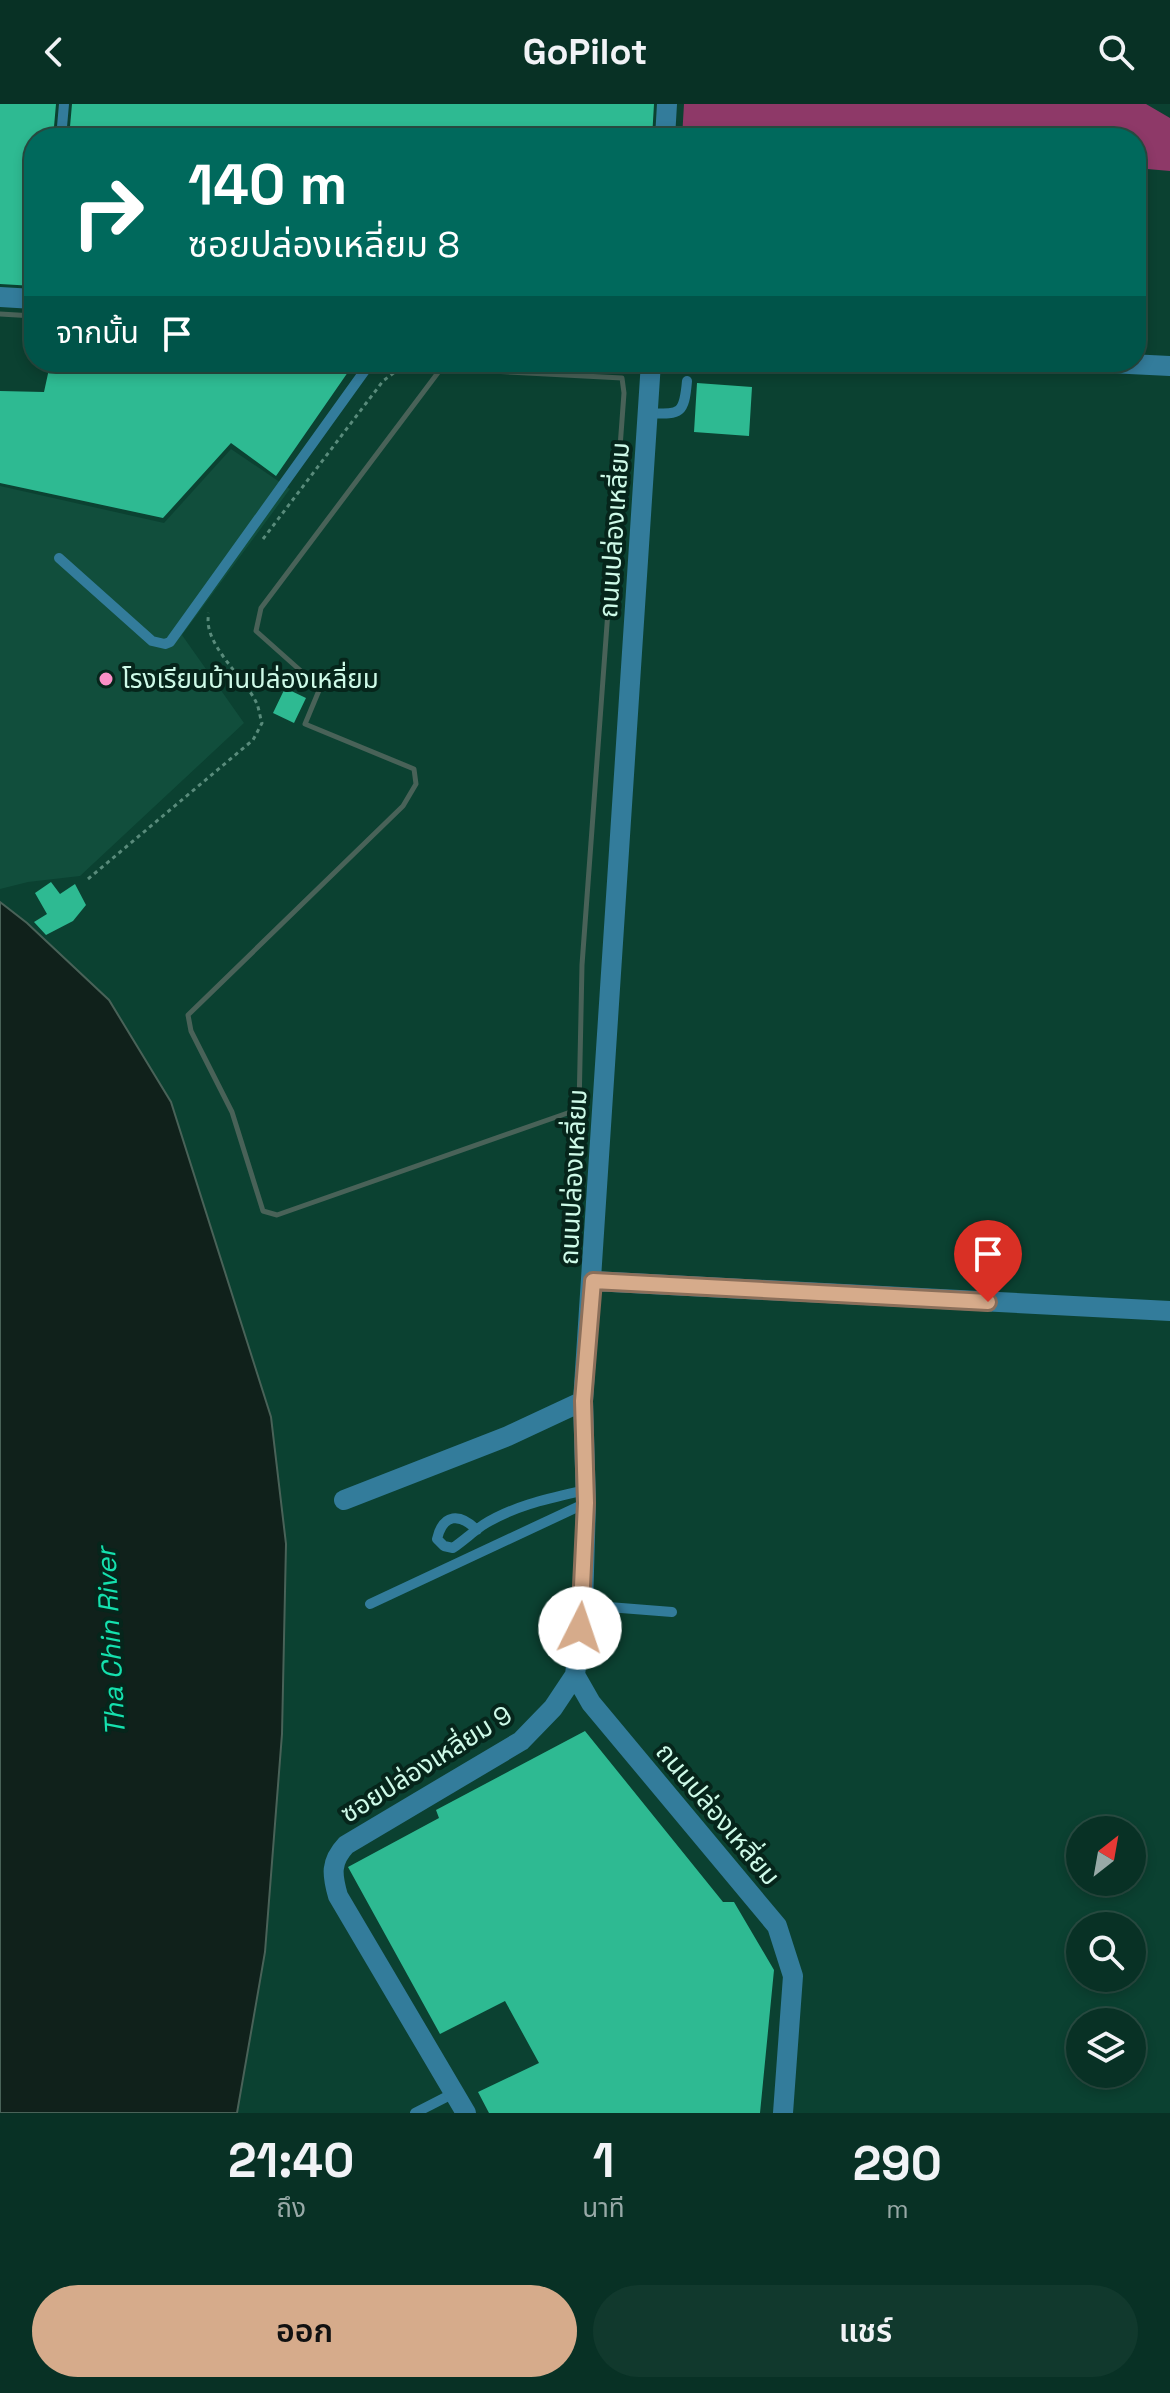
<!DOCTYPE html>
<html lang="th">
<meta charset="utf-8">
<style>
:root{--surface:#083125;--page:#11392d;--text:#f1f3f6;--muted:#98a9a7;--line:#294c42;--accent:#d6ab8b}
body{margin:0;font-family:"Space Grotesk","Noto Sans Thai",sans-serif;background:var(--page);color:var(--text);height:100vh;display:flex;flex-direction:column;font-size:30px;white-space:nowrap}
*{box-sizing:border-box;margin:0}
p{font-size:26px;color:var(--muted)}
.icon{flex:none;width:44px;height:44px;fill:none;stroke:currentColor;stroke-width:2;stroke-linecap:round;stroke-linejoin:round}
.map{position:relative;height:2009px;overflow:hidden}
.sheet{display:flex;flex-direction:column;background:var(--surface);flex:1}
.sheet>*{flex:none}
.top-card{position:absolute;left:24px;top:24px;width:1122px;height:244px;border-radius:32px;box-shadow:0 4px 12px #0003,0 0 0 2px var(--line);background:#00695c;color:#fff;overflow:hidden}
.needle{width:52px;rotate:31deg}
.buttons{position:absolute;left:1066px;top:1712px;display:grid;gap:16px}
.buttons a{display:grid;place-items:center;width:80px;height:80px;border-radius:50%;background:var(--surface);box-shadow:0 4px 12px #0003,0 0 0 2px var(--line);font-size:40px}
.pin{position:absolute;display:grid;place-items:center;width:68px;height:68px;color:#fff;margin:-82px -34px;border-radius:50% 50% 50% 0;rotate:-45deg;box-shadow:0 0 8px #0007}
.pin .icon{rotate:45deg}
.me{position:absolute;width:88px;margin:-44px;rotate:4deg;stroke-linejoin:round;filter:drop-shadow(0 0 6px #0008)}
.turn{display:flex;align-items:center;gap:28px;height:168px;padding:0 32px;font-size:36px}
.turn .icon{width:104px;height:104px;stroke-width:2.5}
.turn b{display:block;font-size:56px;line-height:68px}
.then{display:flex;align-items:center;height:76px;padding:0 32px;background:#0003;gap:16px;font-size:30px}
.eta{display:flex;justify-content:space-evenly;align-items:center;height:136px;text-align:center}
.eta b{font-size:48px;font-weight:600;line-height:56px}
.primary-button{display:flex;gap:16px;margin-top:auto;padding:16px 32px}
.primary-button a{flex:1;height:92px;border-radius:48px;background:var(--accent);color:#111;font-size:32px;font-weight:600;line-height:92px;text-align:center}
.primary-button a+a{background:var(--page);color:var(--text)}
header{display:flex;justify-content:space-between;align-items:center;height:104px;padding:0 32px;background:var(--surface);font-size:36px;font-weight:600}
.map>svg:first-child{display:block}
</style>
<header><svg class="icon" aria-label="back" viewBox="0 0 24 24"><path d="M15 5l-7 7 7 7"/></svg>GoPilot<svg class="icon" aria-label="search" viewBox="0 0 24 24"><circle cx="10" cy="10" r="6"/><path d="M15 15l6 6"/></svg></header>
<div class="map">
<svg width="1170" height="2009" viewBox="0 0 1170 2009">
<rect width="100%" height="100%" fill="#0b4131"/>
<path fill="#114e3c" d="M231,345l59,40 -108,146 62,88 -164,153 -52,6 -28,7v-403l164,37z"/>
<path fill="#8e3968" d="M684,0h462l24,14v53l-34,-3v-30h-454z"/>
<path fill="#10211b" stroke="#496258" stroke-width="2" d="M0,798l27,21 82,77 62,102 100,315 15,127 -4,190 -17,218 -28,161h-237z"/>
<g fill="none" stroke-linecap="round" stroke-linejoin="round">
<path stroke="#496258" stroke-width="5" d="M0,210l34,2
M454,265l168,9 2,15 -42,572 -3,144 -302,106 -14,-4 -31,-99 -41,-81 -3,-16 215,-209 13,-22 -2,-15 -109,-45 15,-36 -64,-57 5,-23 179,-238z"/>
</g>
<path fill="#2eba92" d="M0,0h56l-3,34h-19v148l-34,-2z
M72,0h582l-2,34h-583z
M58,258h297l-79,114 -45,-33 -68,75 -163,-35v-92l44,1 5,-23h8z
M697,279l55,4 -3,49 -55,-4z
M285,584l21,10 -12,25 -21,-10z
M51,778l9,12 15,-10 11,21 -13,16 -27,14 -12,-13 13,-8 -12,-21z
M585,1627l138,171h11l40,68 -14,143h-271l-11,-21 61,-29 -34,-62 -65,33 -92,-167 91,-49 -3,-8z"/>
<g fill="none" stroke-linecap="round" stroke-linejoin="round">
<path stroke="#598b7b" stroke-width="3" stroke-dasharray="4 4" stroke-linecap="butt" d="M562,258l72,4
M263,435l120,-158 25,-19
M88,775l165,-139 9,-17c-2,-6 -3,-14 -5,-19 -12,-27 -56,-61 -48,-91"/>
<path stroke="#337c9b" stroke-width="10" d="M61,34l3,-34
M647,309c33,1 37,3 40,-32
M59,454l93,83 13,3 5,-2 201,-280
M477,1426c-17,-17 -34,-17 -40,9l7,7 9,2c10,-7 20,-16 30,-23 32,-20 68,-27 103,-35
M370,1500l216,-101
M583,1501l89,7
M415,2009l39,-20"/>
<path stroke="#337c9b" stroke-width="20" d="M665,34l2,-34
M0,193l34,2
M651,258l-68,1039 3,102 -3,102 -8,70 16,28 186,223 16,50 -10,137
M1089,258l81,4
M593,1177l577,30
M344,1396l164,-64 75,-35
M466,2009l-128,-217c-6,-21 -8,-34 8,-51l175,-104 32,-33 22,-33"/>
</g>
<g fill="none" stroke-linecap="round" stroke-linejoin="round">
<g stroke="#8b6f5a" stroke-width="20">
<path id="route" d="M580,1524l6,-125 -3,-102 10,-120 395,21"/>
</g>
<use href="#route" stroke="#d6ab8b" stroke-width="14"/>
</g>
<circle fill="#fa8fc6" stroke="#06251b" stroke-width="3" cx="106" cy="575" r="8"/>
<g text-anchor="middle" stroke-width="8" stroke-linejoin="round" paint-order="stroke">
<g font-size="26" fill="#cefae8" stroke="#06251b">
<text transform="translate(614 426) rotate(-86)" y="9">ถนนปล่องเหลี่ยม</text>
<text transform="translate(573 1073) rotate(-87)" y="9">ถนนปล่องเหลี่ยม</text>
<text transform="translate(426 1660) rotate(-32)" y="9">ซอยปล่องเหลี่ยม 9</text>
<text transform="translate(718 1710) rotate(50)" y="9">ถนนปล่องเหลี่ยม</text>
</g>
<g font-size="26" fill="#cefae8" stroke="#06251b" text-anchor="start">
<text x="122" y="584">โรงเรียนบ้านปล่องเหลี่ยม</text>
</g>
<g font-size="28" font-style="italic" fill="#15e1ae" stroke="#06251b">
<text transform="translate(110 1538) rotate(-93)" y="10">Tha Chin River</text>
</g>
</g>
</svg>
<div class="buttons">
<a><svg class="needle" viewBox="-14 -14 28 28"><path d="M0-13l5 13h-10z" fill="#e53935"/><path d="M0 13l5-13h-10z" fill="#98a9a7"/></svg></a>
<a><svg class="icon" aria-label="search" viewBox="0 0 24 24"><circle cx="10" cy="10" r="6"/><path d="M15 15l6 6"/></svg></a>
<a><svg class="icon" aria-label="layers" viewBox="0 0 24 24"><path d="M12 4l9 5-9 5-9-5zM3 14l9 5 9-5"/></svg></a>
</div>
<div class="pin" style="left:988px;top:1198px;background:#d93025"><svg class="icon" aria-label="arrive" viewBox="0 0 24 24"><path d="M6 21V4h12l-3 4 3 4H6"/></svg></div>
<svg class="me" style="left:580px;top:1524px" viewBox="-20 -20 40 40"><circle r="19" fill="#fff"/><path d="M0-13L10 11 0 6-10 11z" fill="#d6ab8b"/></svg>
<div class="top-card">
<div class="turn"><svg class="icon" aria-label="right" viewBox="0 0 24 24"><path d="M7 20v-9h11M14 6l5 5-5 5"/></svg><div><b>140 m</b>ซอยปล่องเหลี่ยม 8</div></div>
<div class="then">จากนั้น<svg class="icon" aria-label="arrive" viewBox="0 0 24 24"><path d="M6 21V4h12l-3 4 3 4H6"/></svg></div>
</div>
</div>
<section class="sheet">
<div class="eta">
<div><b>21:40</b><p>ถึง</p></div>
<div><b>1</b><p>นาที</p></div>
<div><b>290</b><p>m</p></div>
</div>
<div class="primary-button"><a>ออก</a><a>แชร์</a></div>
</section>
